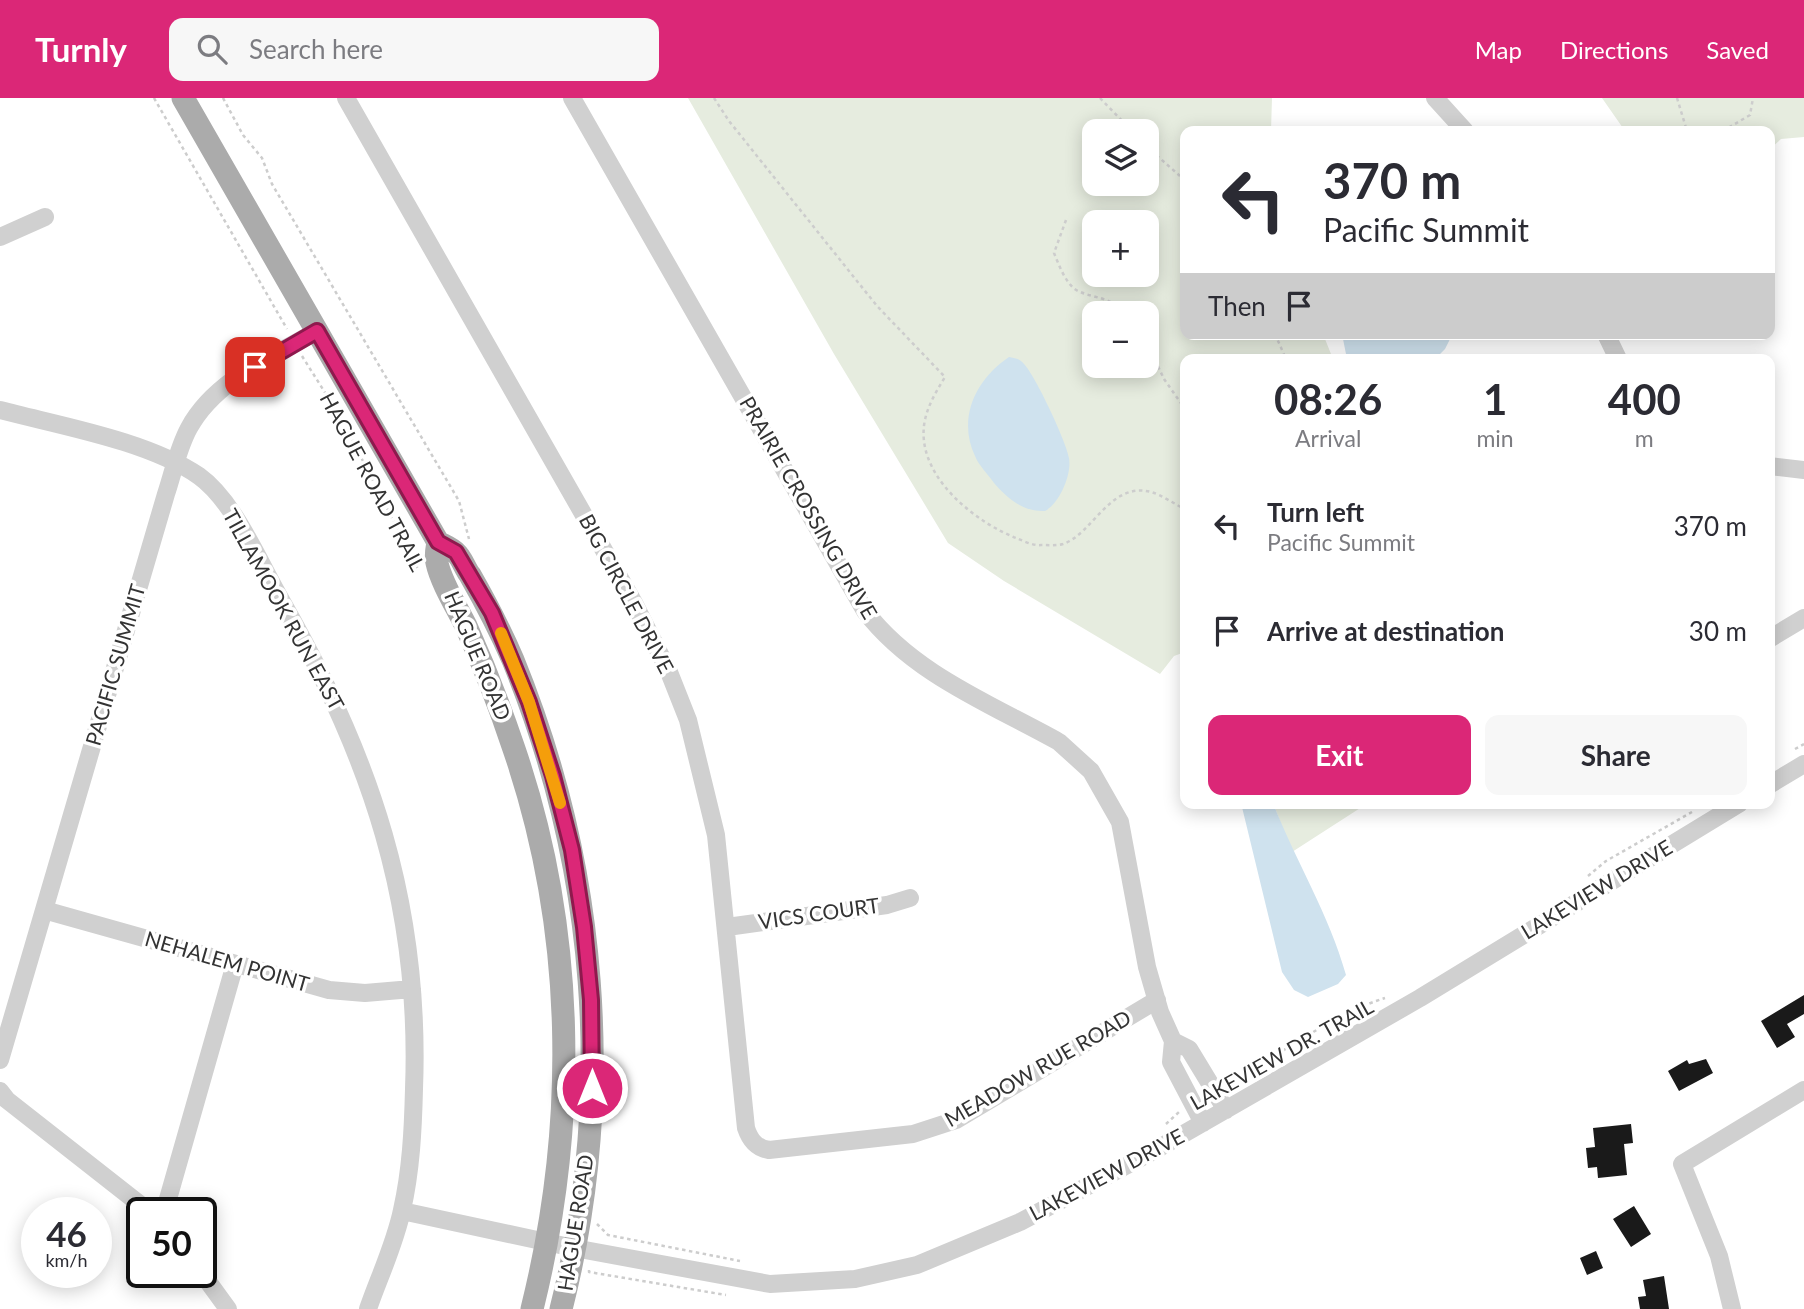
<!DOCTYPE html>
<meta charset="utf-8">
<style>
:root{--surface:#fff;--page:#f7f7f7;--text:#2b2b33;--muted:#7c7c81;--accent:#db2777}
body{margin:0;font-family:Lato,sans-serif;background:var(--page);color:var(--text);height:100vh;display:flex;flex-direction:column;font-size:26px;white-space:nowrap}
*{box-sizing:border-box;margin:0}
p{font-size:23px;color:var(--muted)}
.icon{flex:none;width:38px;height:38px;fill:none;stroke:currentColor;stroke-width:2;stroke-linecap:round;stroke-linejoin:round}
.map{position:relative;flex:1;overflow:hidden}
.details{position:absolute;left:1180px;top:256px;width:595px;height:455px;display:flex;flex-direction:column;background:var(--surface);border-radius:14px;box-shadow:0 4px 18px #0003}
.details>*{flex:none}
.banner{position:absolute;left:1180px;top:28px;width:595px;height:214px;border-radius:14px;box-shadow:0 4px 18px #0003;background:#fff;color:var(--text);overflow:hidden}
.fabs{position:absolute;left:1082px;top:21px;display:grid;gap:14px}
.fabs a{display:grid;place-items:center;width:77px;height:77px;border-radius:14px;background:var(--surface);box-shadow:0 4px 18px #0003;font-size:35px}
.speed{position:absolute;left:21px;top:1099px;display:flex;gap:14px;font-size:35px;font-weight:700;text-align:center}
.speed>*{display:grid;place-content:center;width:91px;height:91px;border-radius:50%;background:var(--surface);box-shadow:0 4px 18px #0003;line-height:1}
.speed small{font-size:18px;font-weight:400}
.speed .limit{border:4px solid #111;border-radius:10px;background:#fff;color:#111}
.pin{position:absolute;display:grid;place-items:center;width:60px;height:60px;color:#fff;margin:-30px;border-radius:14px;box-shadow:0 4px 10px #0006}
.me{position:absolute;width:77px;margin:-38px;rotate:0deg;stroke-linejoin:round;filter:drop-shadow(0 0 5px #0008)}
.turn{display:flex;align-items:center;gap:24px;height:147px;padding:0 28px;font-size:32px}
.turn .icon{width:91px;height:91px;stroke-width:2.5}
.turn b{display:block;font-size:49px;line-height:60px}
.then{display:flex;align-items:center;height:66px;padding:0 28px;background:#0003;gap:14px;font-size:26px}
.eta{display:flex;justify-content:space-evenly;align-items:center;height:119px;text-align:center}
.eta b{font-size:42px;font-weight:700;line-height:49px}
.button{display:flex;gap:14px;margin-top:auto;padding:14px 28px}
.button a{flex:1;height:80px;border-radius:14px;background:var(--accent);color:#fff;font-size:28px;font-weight:700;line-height:80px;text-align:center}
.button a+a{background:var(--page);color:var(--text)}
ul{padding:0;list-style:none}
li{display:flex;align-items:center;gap:21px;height:105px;padding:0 28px}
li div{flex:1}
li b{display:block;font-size:26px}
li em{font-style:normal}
header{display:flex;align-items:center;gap:42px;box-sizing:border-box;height:98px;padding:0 35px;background:var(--accent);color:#fff}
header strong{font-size:33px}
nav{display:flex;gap:38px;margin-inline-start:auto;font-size:24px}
.search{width:490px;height:63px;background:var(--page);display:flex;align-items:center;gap:18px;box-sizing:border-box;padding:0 24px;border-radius:14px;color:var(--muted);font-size:26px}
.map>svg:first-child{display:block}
</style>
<header>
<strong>Turnly</strong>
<div class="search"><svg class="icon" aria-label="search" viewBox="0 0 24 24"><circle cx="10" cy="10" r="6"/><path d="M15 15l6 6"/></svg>Search here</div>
<nav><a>Map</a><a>Directions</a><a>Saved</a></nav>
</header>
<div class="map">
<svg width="1804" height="1211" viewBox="0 0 1804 1211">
<rect width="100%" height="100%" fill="#fff"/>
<path fill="#e6ecdf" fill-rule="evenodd" d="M688,0h584l-1,33h-86v203h138l10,25h-148v293l-11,4 -14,18 -156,-93 -56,-38 -114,-189zM1094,33h52v53h-52zM1094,124h52v53h-52zM1094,215h52v53h-52z
M1602,0h202v39l-23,2 -12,11v-19h-144z
M1273,705h95l-76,49z"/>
<path fill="#cfe2ee" d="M1342,236h110v1l-7,14 -10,10h-88z
M1009,259c6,1 11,2 15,7 11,11 43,79 45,94 3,17 -10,46 -24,53 -22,1 -38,-13 -51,-28 -6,-9 -15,-17 -19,-27 -18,-38 1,-77 34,-99z
M1241,705h32c23,59 56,111 73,172l-8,9 -30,13 -14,-7 -12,-18z"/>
<path fill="#1a1a1a" d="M1804,897v19l-17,10 8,13 -18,11 -16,-27z
M1706,961l7,14 -34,18 -11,-20 19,-11 2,4z
M1631,1026l2,19 -9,1 3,31 -29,3 -1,-11 -9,1 -2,-20 9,-1 -2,-19z
M1634,1108l17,28 -20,13 -18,-28z
M1596,1153l7,17 -16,7 -7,-17z
M1664,1178l5,33h-29l-2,-12 8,-1 -3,-16z"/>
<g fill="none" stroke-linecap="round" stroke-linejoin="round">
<path stroke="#cdcdcd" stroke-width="2.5" stroke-dasharray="3.5 3.5" stroke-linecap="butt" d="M154,0l133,231
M223,0l20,37 19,23 10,26 187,317 10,38
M714,0l15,23 148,185 68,71c-12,20 -24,39 -21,64 5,44 54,82 92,97 8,3 17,8 25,7 7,0 15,1 22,-1 30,-10 47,-63 88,-52 11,3 23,12 34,17
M1100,0l32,33
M1677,0l10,33
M1723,33l27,-16 3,-17
M1146,48l34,30 5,8
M1066,122l-12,33c5,12 12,32 24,38 17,8 32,5 46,22
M1275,236l11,25
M1146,243l18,38 21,30
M302,258l39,62 78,153
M1795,651l9,-5
M1588,778l18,-15 86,-49
M1230,985c18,-5 21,-13 36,-22 38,-23 77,-50 119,-63
M1166,1026l13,-12
M597,1126l11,11 132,26
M589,1172v2l137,23"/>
<path stroke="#d0d0d0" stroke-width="18" d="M346,0l288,505 35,69 19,48 28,115 30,293c4,12 10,20 23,22l144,-16 43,-14 201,-120
M572,0l293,513c48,63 126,93 194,131l32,29 29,51 27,145 13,45 13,29 -2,21 32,61
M1435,0l30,33
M0,139l45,-20
M1606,236l12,25
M0,312c61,16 148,31 199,66 35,25 60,86 82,124 90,157 140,306 133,489 -1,41 -3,81 -12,121 -7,34 -23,67 -34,99
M1769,368l35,4
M1769,541l35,-21
M1769,687l35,-21
M44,812l285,80 36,3 47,-4
M727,829l160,-22 23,-7
M1173,943l16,8 37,61
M0,962l166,-566c7,-21 12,-46 23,-66 26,-48 83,-71 128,-97
M0,993l7,9 144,113
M402,1113l172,37 196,36 85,-5 62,-14 103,-43 139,-74 261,-150 320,-195
M164,1115l71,-249
M201,1174l27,37
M1732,1211l-13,-53 -37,-92 122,-74"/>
<path stroke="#ababab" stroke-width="23" d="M183,0l255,444c5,3 14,6 18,11 6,5 9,16 14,22 16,28 30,55 43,85 84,206 103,433 48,649
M438,444c-1,6 -3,15 -1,21 4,19 20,45 29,63 18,40 34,81 48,123 62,181 64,375 18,560"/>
</g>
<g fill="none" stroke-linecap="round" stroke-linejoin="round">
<g stroke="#8e194d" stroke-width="18">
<path id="route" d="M255,269l62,-36 121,211 18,10 36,61 37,89 24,74 19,74 12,77 7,73 1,88"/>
</g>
<use href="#route" stroke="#db2777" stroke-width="12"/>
<path stroke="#f59e0b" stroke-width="12" d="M501,535l28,69 31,101"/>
</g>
<g text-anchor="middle" stroke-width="7" stroke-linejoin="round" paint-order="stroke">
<g font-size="21" fill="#333" stroke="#fff">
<text transform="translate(372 384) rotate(62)" y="7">HAGUE ROAD TRAIL</text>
<text transform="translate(808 410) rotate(60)" y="7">PRAIRIE CROSSING DRIVE</text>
<text transform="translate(626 496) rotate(62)" y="7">BIG CIRCLE DRIVE</text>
<text transform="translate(283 512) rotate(61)" y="7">TILLAMOOK RUN EAST</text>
<text transform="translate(477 558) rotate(67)" y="7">HAGUE ROAD</text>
<text transform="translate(116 567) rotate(-74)" y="7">PACIFIC SUMMIT</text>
<text transform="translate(1597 792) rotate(-31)" y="7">LAKEVIEW DRIVE</text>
<text transform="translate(819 816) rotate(-8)" y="7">VICS COURT</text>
<text transform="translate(227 864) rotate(16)" y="7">NEHALEM POINT</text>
<text transform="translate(1282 957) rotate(-29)" y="7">LAKEVIEW DR. TRAIL</text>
<text transform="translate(1038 971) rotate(-30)" y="7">MEADOW RUE ROAD</text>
<text transform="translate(1107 1077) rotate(-28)" y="7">LAKEVIEW DRIVE</text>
<text transform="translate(576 1125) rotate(-81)" y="7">HAGUE ROAD</text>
</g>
</g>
</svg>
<div class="fabs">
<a><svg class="icon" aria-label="layers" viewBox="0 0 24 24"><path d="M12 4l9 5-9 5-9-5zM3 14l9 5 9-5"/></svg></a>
<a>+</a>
<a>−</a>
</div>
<div class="speed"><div>46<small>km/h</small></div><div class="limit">50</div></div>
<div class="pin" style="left:255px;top:269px;background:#d93025"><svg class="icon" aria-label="arrive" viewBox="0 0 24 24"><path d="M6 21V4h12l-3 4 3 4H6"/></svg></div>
<svg class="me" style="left:592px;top:990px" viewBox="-20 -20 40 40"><circle r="17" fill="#db2777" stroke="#fff" stroke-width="3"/><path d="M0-11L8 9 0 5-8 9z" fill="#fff"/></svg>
<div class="banner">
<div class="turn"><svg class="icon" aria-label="left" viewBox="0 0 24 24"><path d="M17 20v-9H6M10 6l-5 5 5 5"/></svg><div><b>370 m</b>Pacific Summit</div></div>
<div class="then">Then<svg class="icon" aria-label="arrive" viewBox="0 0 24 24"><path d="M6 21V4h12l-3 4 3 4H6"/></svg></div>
</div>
<section class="details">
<div class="eta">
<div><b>08:26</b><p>Arrival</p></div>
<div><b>1</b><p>min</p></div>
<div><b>400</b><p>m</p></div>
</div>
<ul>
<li><svg class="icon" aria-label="left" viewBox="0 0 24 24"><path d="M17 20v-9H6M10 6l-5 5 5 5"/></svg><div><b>Turn left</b><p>Pacific Summit</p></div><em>370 m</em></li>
<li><svg class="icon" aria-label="arrive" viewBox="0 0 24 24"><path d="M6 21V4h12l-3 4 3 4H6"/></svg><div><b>Arrive at destination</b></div><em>30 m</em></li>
</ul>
<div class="button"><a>Exit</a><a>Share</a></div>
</section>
</div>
